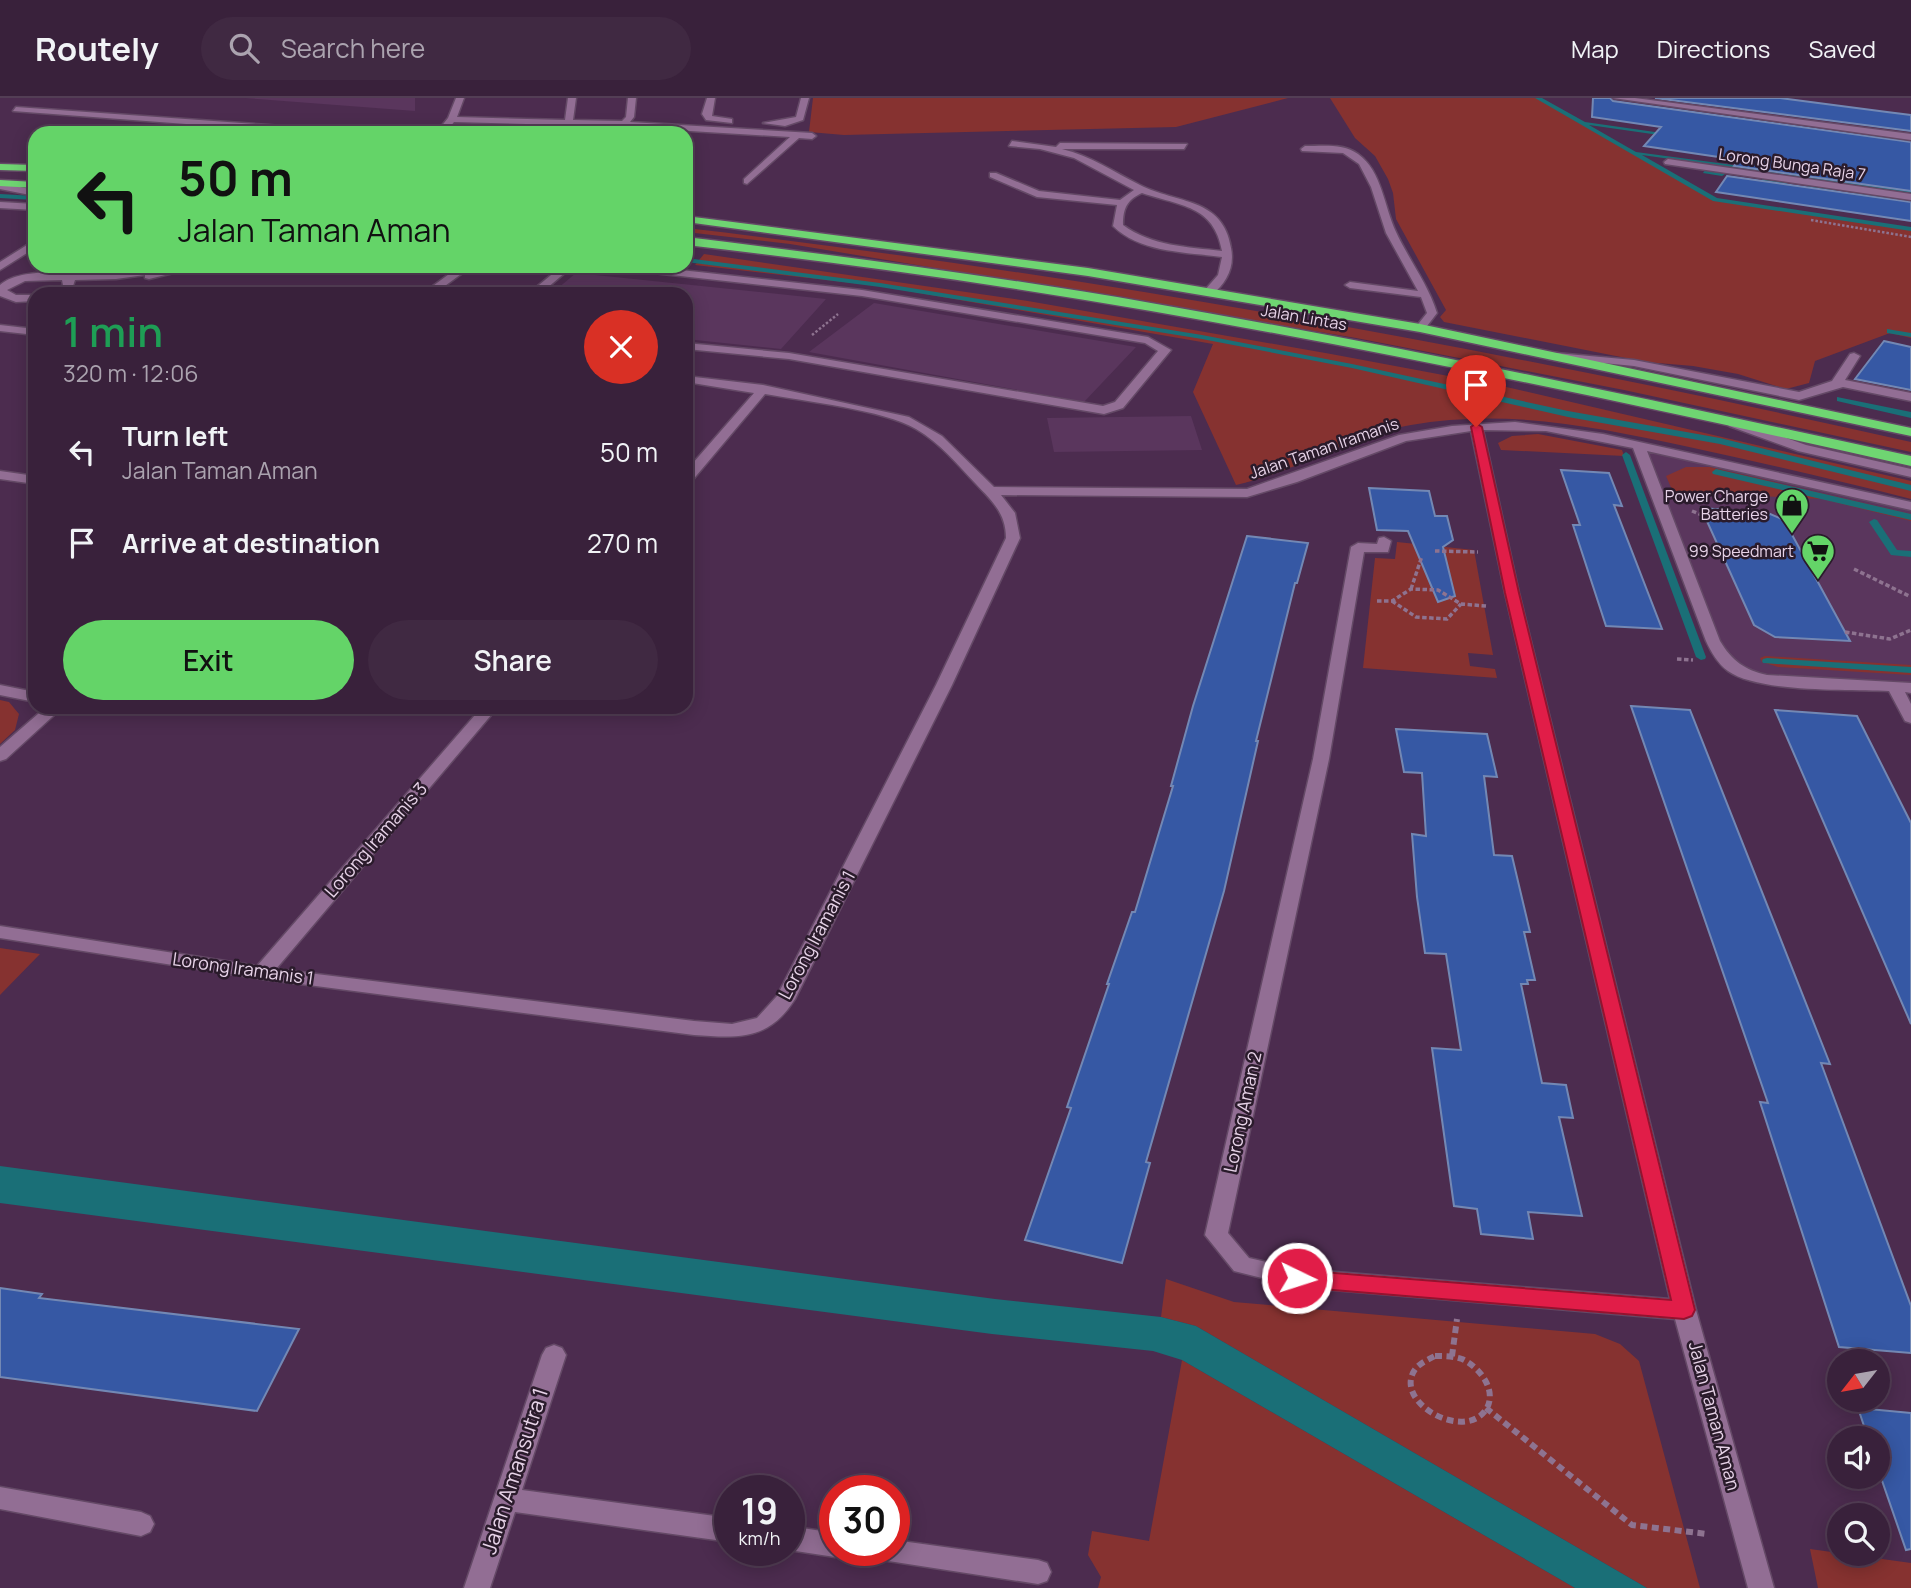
<!DOCTYPE html>
<meta charset="utf-8">
<style>
:root{--surface:#39213b;--page:#402942;--text:#f1f3f6;--muted:#aba3af;--line:#533e55;--accent:#64d468}
body{margin:0;font-family:Manrope,sans-serif;background:var(--page);color:var(--text);height:100vh;display:flex;flex-direction:column;font-size:26px;white-space:nowrap}
*{box-sizing:border-box;margin:0}
p{font-size:23px;color:var(--muted)}
.icon{flex:none;width:38px;height:38px;fill:none;stroke:currentColor;stroke-width:2;stroke-linecap:round;stroke-linejoin:round}
.map{position:relative;flex:1;overflow:hidden}
.drawer{position:absolute;left:28px;top:189px;width:665px;height:427px;display:flex;flex-direction:column;background:var(--surface);border-radius:21px;box-shadow:0 4px 18px #0003,0 0 0 2px var(--line)}
.drawer>*{flex:none}
.top-card{position:absolute;left:28px;top:28px;width:665px;height:147px;border-radius:21px;box-shadow:0 4px 18px #0003,0 0 0 2px var(--line);background:#64d468;color:#111;overflow:hidden}
.needle{width:46px;rotate:239deg}
.buttons{position:absolute;left:1827px;top:1251px;display:grid;gap:14px}
.buttons a{display:grid;place-items:center;width:63px;height:63px;border-radius:50%;background:var(--surface);box-shadow:0 4px 18px #0003,0 0 0 2px var(--line);font-size:35px}
.speed{position:absolute;left:714px;top:1377px;display:flex;gap:14px;font-size:35px;font-weight:700;text-align:center}
.speed>*{display:grid;place-content:center;width:91px;height:91px;border-radius:50%;background:var(--surface);box-shadow:0 4px 18px #0003,0 0 0 2px var(--line);line-height:1}
.speed small{font-size:18px;font-weight:400}
.speed .limit{border:10px solid #d22;background:#fff;color:#111}
.pin{position:absolute;display:grid;place-items:center;width:60px;height:60px;color:#fff;margin:-72px -30px;border-radius:50% 50% 50% 0;rotate:-45deg;box-shadow:0 0 7px #0007}
.pin .icon{rotate:45deg}
.me{position:absolute;width:77px;margin:-38px;rotate:94deg;stroke-linejoin:round;filter:drop-shadow(0 0 5px #0008)}
.turn{display:flex;align-items:center;gap:24px;height:147px;padding:0 35px;font-size:32px}
.turn .icon{width:91px;height:91px;stroke-width:2.5}
.turn b{display:block;font-size:49px;line-height:60px}
.round{display:grid;place-items:center;flex:none;width:74px;height:74px;border-radius:37px;background:var(--page)}
.summary{display:flex;align-items:center;justify-content:space-between;height:119px;padding:0 35px}
h1{font-size:42px;font-weight:600;line-height:52px;color:#1e9e55}
.button{display:flex;gap:14px;margin-top:auto;padding:14px 35px}
.button a{flex:1;height:80px;border-radius:42px;background:var(--accent);color:#111;font-size:28px;font-weight:600;line-height:80px;text-align:center}
.button a+a{background:var(--page);color:var(--text)}
ul{padding:0;list-style:none}
li{display:flex;align-items:center;gap:21px;height:91px;padding:0 35px}
li div{flex:1}
li b{display:block;font-size:26px}
li em{font-style:normal}
header{display:flex;align-items:center;gap:42px;box-sizing:border-box;height:98px;padding:0 35px;background:var(--surface);border-bottom:2px solid var(--line)}
header strong{font-size:33px}
nav{display:flex;gap:38px;margin-inline-start:auto;font-size:24px}
.search{width:490px;height:63px;background:var(--page);display:flex;align-items:center;gap:18px;box-sizing:border-box;padding:0 24px;border-radius:38px;color:var(--muted);font-size:26px}
.map>svg:first-child{display:block}
</style>
<header>
<strong>Routely</strong>
<div class="search"><svg class="icon" aria-label="search" viewBox="0 0 24 24"><circle cx="10" cy="10" r="6"/><path d="M15 15l6 6"/></svg>Search here</div>
<nav><a>Map</a><a>Directions</a><a>Saved</a></nav>
</header>
<div class="map">
<svg width="1911" height="1490" viewBox="0 0 1911 1490">
<rect width="100%" height="100%" fill="#4c2c4f"/>
<path fill="#5a365d" d="M245,0h170v13z
M576,175l250,26 -45,50 -95,-10v-45h-135z
M874,205l262,44 -52,55 -275,-50z
M1191,318l11,34 -148,2 -7,-34z
M1639,348l272,60v182l-144,-8 -39,-14z"/>
<path fill="#863230" d="M813,0h475l-112,29 -332,8 -35,-3z
M1330,0h208l177,102 196,29v109l-21,-5 -75,28 -6,22 -23,6 -48,-15 -45,-8 -47,-4 -202,-40 -4,-5 6,-7 -50,-91 -3,-26 -5,-14 -13,-23 -20,-18z
M686,130c412,48 821,123 1225,214v10l-287,-62 -268,-52 -566,-94 -104,-12z
M704,156l324,47 303,53 171,32 409,95v18c-74,-19 -148,-36 -222,-52 -93,-20 -183,-39 -278,-22 -61,11 -115,47 -175,60l-43,-93 20,-48 -334,-58 -184,-21z
M1538,336l84,16 2,6 -123,-6 -3,-7 14,-7z
M1686,369h24l201,47v7l-89,-22 -149,-7 -7,-16z
M1397,444l77,8 19,105 -25,-2 2,13 25,3 2,9 -134,-10 12,-110 20,1z
M1765,558l146,9v10l-133,-8 -16,-5 -2,-4z
M0,602l9,2 10,12 -4,16 -15,14z
M0,850l40,6 -40,41z
M1166,1181l68,23 361,32 25,10 19,17 61,227h-53l-451,-262 -35,-9z
M1182,1262l393,228h-477l3,-11 -13,-22 4,-24 57,10z
M1810,1451l101,14v25h-93z"/>
<path fill="#1a6f77" d="M0,1068l995,133 166,18 35,9 451,262h-72l-393,-228 -29,-9 -161,-17 -992,-131z"/>
<g fill="none" stroke-linecap="round" stroke-linejoin="round">
<path fill="#1a6f77" fill-rule="evenodd" d="M1535,0h7l43,24 91,13 -3,2 -84,-12 47,27 275,37v4l-269,-38 75,43 194,29v4l-198,-30z
M1865,36l46,6v4l-48,-7z
M1705,72l20,4 -3,2 -19,-3z
M1764,80l24,5 -3,2 -23,-4v-2z
M1810,87l24,3 3,2 -3,2 -26,-4 -1,-1z
M1857,94l33,4 3,2 -3,2 -35,-5v-2z
M0,96l35,2v4l-35,-2z
M1906,101h5v4l-7,-1v-2z
M686,160l194,25 322,52 150,29 216,47 152,27 191,47v6l-191,-47 -152,-27 -216,-49 -150,-29 -322,-52 -194,-25z
M1887,231l24,4v4l-24,-4z
M1837,299l74,15v6l-74,-17z
M1626,354l4,3 76,202 -1,2 -4,1 -5,-3 -74,-202z
M1716,371l195,45v6l-198,-46 -1,-2z
M1874,421l3,1 20,30 14,1v6l-20,-2 -22,-33z
M1767,560l144,9v6l-148,-10 -1,-2 1,-2z"/>
</g>
<path fill="#3658a4" stroke="#7388b4" stroke-width="2" d="M1593,0h17l3,3 298,41v49l-177,-25 5,-6 -95,-14 17,-19 -69,-10z
M1655,0h125l107,14 24,3v16z
M1727,78l184,26v19l-195,-29z
M1884,243l27,6v43l-56,-11z
M1561,372l48,3 13,33 -8,-1 48,124 -56,-3 -33,-101h7z
M1369,390l60,3 6,25h12l6,24 -10,7 12,49 -17,6 -30,-71 -31,-1z
M1701,410l67,5 16,7 66,121 -75,-4 -21,-12z
M1247,438l61,7 -11,40h-2l-39,158h2l-34,150 -78,271 4,1 -28,100 -97,-23 46,-132 -4,-1 42,-123h-2l25,-72h3l38,-126h-2l22,-80z
M1631,608l59,4 140,354 -9,-1 90,243v47l-72,-6 -79,-245 8,1z
M1775,612l82,6 54,107v201z
M1396,631l91,5 10,43 -13,-1 10,79 18,1 18,76h-6l11,48h-8l1,4h-7l21,99 24,2 7,33 -14,-1 23,99 -54,-4 5,27 -52,-5 -4,-25 -23,-3 -22,-158 29,2 -15,-96 -21,-1 -8,-56 -5,-63 14,2 -4,-63 -18,-1z
M0,1190l42,6 -3,4 260,31 -42,82 -257,-34z
M1858,1310l53,5v136l-5,1 -28,-81v-31h-10z"/>
<g fill="none" stroke-linecap="round" stroke-linejoin="round">
<g stroke="#644966" stroke-width="3">
<path id="minor" d="M456,0h8l-7,19 108,3 3,-22h8l-3,22 49,1 4,-4 2,-19h8l-2,19 -4,5 182,11 4,3 -4,3 -13,-1 -52,46 -3,-1v-4l46,-42 -182,-11 -74,-1 -6,8h-8l6,-9 -72,-2 -9,11h-9l12,-15z
M707,0h8l-3,18 20,3v4l-26,-3 -4,-6z
M801,0h8l-6,22 -18,6 -22,-3 33,-6z
M1613,0h22l276,36v6z
M16,9l323,23 4,3h-38l-292,-22z
M1012,43l44,6 4,-4 127,1 -3,5h-122c29,7 52,23 78,36 37,19 83,12 91,63 4,20 -5,35 -19,47h-8v-4l14,-16 4,-18c-35,-5 -82,-4 -109,-31l4,-21 -80,-8 -47,-20v-4h6l43,18 81,9 14,-10 -60,-32 -34,-9 -31,-3zM1142,95c38,13 72,12 80,58 -34,-4 -71,-5 -99,-26 0,-17 4,-25 19,-32z
M1305,48c17,0 38,-3 53,8 24,17 26,53 38,78 13,28 32,52 41,81l-13,17 -9,-2 12,-15 -6,-16 -71,-9 -5,-3 5,-3 68,9 -32,-58 -15,-46 -12,-23 -16,-11 -41,-2 -1,-2z
M1668,61l243,35v6l-246,-36 -1,-2z
M0,85l35,7v6l-35,-7z
M0,104l35,2v6l-35,-2z
M35,142v8l-35,22v-8z
M151,168h14l-9,5 26,-5h20l-53,13 -4,-1v-3l-29,4 -41,1 -3,9 -10,5h-14l15,-9 -1,-5 -37,1 -18,9 9,5h19v6l-19,1 -16,-6v-11c29,-25 109,-3 151,-19z
M248,168h36c-8,5 -28,5 -36,0z
M460,168h12l-38,28h-12z
M562,168h11l-33,28h-12z
M612,168h33l217,24 286,47 23,13 -48,58 -19,6 -315,-55 -103,-10v-6l103,10 314,53 12,-4 43,-51 -13,-8 -283,-47 -245,-27z
M0,227l35,4v6l-35,-4z
M1556,255l78,7 165,32 33,-11 18,-27 4,-1 6,3 -15,24 66,13v8l-68,-14 -44,13 -165,-34 -82,-8 -2,-2z
M686,278l77,9 146,32 33,19 52,51 253,2 152,-54 53,-9 63,-4 88,12 308,68v8l-264,-59 73,190c12,20 25,29 47,34l144,8v10l-6,-1 6,12v19l-6,-2 -16,-30c-40,-2 -130,2 -161,-20 -10,-7 -17,-19 -22,-30l-73,-193 -87,-17 -63,-1 36,163 177,717 78,278h-26l-73,-269 -377,-32 -64,-16 -29,-36 108,-476 38,-212 7,-4 19,1 2,-6 5,-1 7,4 -3,11h-24l-35,207 -101,474 21,25 49,11 372,30 -165,-706 -34,-162 -65,10 -109,41 -50,15 -246,-2 14,18 5,25 -68,147 -157,314c-26,42 -57,39 -101,36l-432,-56 -262,-41v-12l257,40 225,-259h16l-222,262 418,52 38,3 25,-6 20,-22 159,-311 70,-147c0,-25 -14,-37 -30,-54 -19,-20 -36,-41 -60,-55 -32,-19 -112,-28 -151,-35l-74,88 -5,1v-12l68,-78 -68,-11z
M1733,321l73,26 105,24v8l-113,-26 -69,-25 -2,-3z
M0,373l35,5v8l-35,-5z
M0,587l35,7v10l-35,-7z
M46,609h17l-57,52 -6,2v-14z
M554,1247l8,3 4,7 -44,135 208,28v24l-215,-30 -25,76h-26l78,-233 4,-7z
M0,1389l141,25 9,4 4,8 -4,8 -9,4 -141,-27z
M789,1428l46,7v17h11l-2,3 -9,4 -46,-7z
M894,1442l144,20 9,3 4,9 -4,9 -9,3 -169,-26 -4,-8h29z"/>
</g>
<g stroke="#644966" stroke-width="3">
<path id="highway" d="M0,66l35,1v6l-35,-1z
M0,82l35,2v6l-35,-2z
M686,118l402,52 332,56 491,104v8l-491,-104 -332,-56 -402,-54z
M686,139c155,19 310,39 465,66 255,44 507,98 760,153v10c-253,-57 -505,-111 -760,-155 -155,-27 -310,-48 -465,-66z"/>
</g>
<path stroke="#8e7390" stroke-width="2.5" stroke-dasharray="2.5 2" stroke-linecap="butt" d="M1811,122l100,17
M812,237l26,-21"/>
<path stroke="#8e7390" stroke-width="3.5" stroke-dasharray="4.5 2.5" stroke-linecap="butt" d="M1692,413l12,5
M1435,453l43,1
M1854,471l55,27
M1411,491l11,-33
M1377,503h15l19,-12 27,1 23,14 25,2
M1392,503l24,16 31,2 14,-15
M1845,534l45,7 21,-9
M1677,561l16,1"/>
<path stroke="#8e7390" stroke-width="6" stroke-dasharray="7 4.5" stroke-linecap="butt" d="M1435,1258c9,0 18,0 27,3 18,8 37,33 23,52 -24,31 -96,-12 -68,-44 4,-4 12,-8 18,-11z
M1452,1258l5,-37
M1486,1310l146,117 75,9"/>
<use href="#minor" fill="#926e94" fill-rule="evenodd"/>
<use href="#highway" fill="#6fd572" fill-rule="evenodd"/>
</g>
<path fill="#e11d48" stroke="#92132f" stroke-width="2" d="M1476,325l6,4 37,166 176,717 -3,6 -8,3 -387,-32 -7,-3 -3,-6 3,-5 7,-3 374,30 -166,-707 -34,-166z"/>
<defs>
<g id="shop-pin" transform="scale(1.75)"><path d="M0 17L-7.5 6A9.5 9.5 0 1 1 7.5 6Z" fill="#64d468" stroke="#2a1b2b"/><path d="M-5-2.5h2.3a2.7 3.5 0 0 1 5.4 0H5L5.5 6h-11ZM-1.5-2.5h3a1.5 2.3 0 0 0-3 0Z" fill="#111"/></g>
<g id="supermarket-pin" transform="scale(1.75)"><path d="M0 17L-7.5 6A9.5 9.5 0 1 1 7.5 6Z" fill="#64d468" stroke="#2a1b2b"/><path d="M-6-5.5h2.5l.6 2H6L4.5 2H-2.5L-4.4-4H-6ZM-1.5 3.2a1.3 1.3 0 1 0 .1 0ZM3 3.2a1.3 1.3 0 1 0 .1 0Z" fill="#111"/></g>
</defs>
<g fill-rule="evenodd">
<use href="#shop-pin" x="1792" y="407"/>
<use href="#supermarket-pin" x="1818" y="453"/>
</g>
<g text-anchor="middle" stroke-width="5" stroke-linejoin="round" paint-order="stroke">
<g font-size="16" fill="#e7d3e8" stroke="#2a1b2b">
<text transform="translate(1792 66) rotate(8)" y="6">Lorong Bunga Raja 7</text>
<text transform="translate(1304 219) rotate(10)" y="6">Jalan Lintas</text>
<text transform="translate(1324 350) rotate(-19)" y="6">Jalan Taman Iramanis</text>
</g>
<g font-size="16" fill="#e7d3e8" stroke="#2a1b2b" text-anchor="end">
<text x="1768" y="404">Power Charge<tspan x="1768" dy="18">Batteries</tspan></text>
<text x="1794" y="459">99 Speedmart</text>
</g>
<g font-size="18" fill="#e7d3e8" stroke="#2a1b2b">
<text transform="translate(376 742) rotate(-49)" y="6">Lorong Iramanis 3</text>
<text transform="translate(817 837) rotate(-62)" y="6">Lorong Iramanis 1</text>
<text transform="translate(243 871) rotate(8)" y="6">Lorong Iramanis 1</text>
<text transform="translate(1243 1014) rotate(-78)" y="6">Lorong Aman 2</text>
<text transform="translate(1714 1318) rotate(75)" y="6">Jalan Taman Aman</text>
</g>
<g font-size="21" fill="#e7d3e8" stroke="#2a1b2b">
<text transform="translate(515 1373) rotate(-72)" y="7">Jalan Amansutra 1</text>
</g>
</g>
</svg>
<div class="buttons">
<a><svg class="needle" viewBox="-14 -14 28 28"><path d="M0-13l5 13h-10z" fill="#e53935"/><path d="M0 13l5-13h-10z" fill="#aba3af"/></svg></a>
<a><svg class="icon" aria-label="sound" viewBox="0 0 24 24"><path d="M4 9h4l5-4v14l-5-4H4zM17 9q2 3 0 6"/></svg></a>
<a><svg class="icon" aria-label="search" viewBox="0 0 24 24"><circle cx="10" cy="10" r="6"/><path d="M15 15l6 6"/></svg></a>
</div>
<div class="speed"><div>19<small>km/h</small></div><div class="limit">30</div></div>
<div class="pin" style="left:1476px;top:329px;background:#d93025"><svg class="icon" aria-label="arrive" viewBox="0 0 24 24"><path d="M6 21V4h12l-3 4 3 4H6"/></svg></div>
<svg class="me" style="left:1297px;top:1180px" viewBox="-20 -20 40 40"><circle r="17" fill="#e11d48" stroke="#fff" stroke-width="3"/><path d="M0-11L8 9 0 5-8 9z" fill="#fff"/></svg>
<div class="top-card">
<div class="turn"><svg class="icon" aria-label="left" viewBox="0 0 24 24"><path d="M17 20v-9H6M10 6l-5 5 5 5"/></svg><div><b>50 m</b>Jalan Taman Aman</div></div>
</div>
<section class="drawer">
<div class="summary"><div><h1>1 min</h1><p>320 m · 12:06</p></div><a class="round" style="background:#d93025;color:#fff"><svg class="icon" aria-label="close" viewBox="0 0 24 24"><path d="M6 6l12 12M18 6L6 18"/></svg></a></div>
<ul>
<li><svg class="icon" aria-label="left" viewBox="0 0 24 24"><path d="M17 20v-9H6M10 6l-5 5 5 5"/></svg><div><b>Turn left</b><p>Jalan Taman Aman</p></div><em>50 m</em></li>
<li><svg class="icon" aria-label="arrive" viewBox="0 0 24 24"><path d="M6 21V4h12l-3 4 3 4H6"/></svg><div><b>Arrive at destination</b></div><em>270 m</em></li>
</ul>
<div class="button"><a>Exit</a><a>Share</a></div>
</section>
</div>
